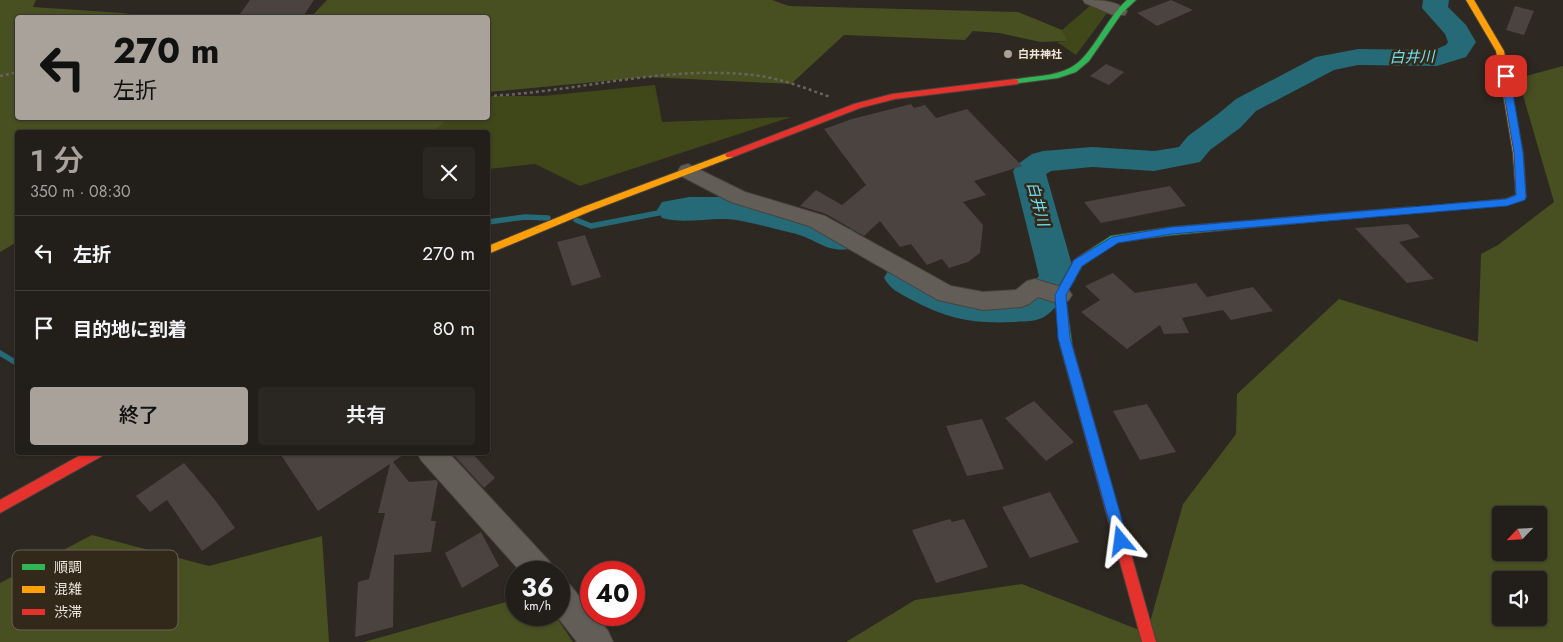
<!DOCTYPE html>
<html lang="ja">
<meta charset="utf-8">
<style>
:root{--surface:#221e19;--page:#2a2722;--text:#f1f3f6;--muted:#a2a2a2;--line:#3f3c38;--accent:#a8a29a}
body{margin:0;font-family:Jost,"Noto Sans JP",sans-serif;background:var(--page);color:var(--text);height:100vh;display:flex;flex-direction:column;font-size:19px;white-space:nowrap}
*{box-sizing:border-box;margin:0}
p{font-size:16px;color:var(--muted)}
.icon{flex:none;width:28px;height:28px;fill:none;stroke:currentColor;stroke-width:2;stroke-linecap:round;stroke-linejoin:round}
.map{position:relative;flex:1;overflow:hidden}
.drawer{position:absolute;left:15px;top:130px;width:475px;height:325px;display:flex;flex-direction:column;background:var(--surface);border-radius:5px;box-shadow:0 1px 4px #0004,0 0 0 1px var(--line)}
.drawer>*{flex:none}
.top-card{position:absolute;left:15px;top:15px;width:475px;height:105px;border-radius:5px;box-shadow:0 1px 4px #0004,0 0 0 1px var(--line);background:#a8a29a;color:#111;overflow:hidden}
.needle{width:32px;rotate:245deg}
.buttons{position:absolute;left:1492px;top:506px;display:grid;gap:10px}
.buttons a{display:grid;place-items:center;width:55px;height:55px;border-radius:5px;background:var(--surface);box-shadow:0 1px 4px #0004,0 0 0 1px var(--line);font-size:25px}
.speed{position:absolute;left:505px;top:561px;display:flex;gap:10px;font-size:25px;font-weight:700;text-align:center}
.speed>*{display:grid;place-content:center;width:65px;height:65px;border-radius:50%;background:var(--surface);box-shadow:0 1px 4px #0004,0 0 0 1px var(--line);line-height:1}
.speed small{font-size:12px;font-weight:400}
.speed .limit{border:8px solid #d22;background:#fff;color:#111}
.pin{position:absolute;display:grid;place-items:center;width:42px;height:42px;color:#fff;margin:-21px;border-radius:10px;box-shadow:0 2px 8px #0006}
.me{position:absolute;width:55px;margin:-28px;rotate:344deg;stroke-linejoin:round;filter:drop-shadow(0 0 4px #0008)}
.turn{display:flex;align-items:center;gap:18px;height:105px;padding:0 15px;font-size:22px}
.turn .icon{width:65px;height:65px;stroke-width:2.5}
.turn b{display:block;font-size:35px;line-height:42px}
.round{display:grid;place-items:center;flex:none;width:52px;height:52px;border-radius:5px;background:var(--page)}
.summary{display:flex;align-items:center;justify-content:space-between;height:85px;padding:0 15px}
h1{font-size:30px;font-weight:600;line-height:38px;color:var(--accent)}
.action{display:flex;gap:10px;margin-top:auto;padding:10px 15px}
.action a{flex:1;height:58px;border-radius:5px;background:var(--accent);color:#111;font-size:20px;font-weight:600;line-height:58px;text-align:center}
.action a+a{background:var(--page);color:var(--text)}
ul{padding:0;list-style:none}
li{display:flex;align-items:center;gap:15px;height:75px;padding:0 15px;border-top:1px solid var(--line)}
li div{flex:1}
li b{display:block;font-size:19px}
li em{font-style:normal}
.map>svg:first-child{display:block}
</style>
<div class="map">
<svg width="1563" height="642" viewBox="0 0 1563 642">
<rect width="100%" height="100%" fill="#2d2821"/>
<path fill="#404719" d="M1091,5l19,4 -34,46 -19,-13 11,-1 -6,-11z
M655,85l7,37 129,-5 -211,69 -45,-22 -47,5v-37h-59l13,-14h46v-22h54z"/>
<path fill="#485022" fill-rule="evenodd" d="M0,0h36l-3,7 89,6 32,4 -136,1v100h431l-17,14h-414l-1,110 -17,10z
M327,0h445l17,6 229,6 44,18 6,11 -27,1 -42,-9 -26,-2 -8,9 -121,-5 -53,49 -143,-7 -160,15v-74l-177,-1z
M1563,66v576h-717l69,-42 107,-16 125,49 36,-129 53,-70 1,-40 102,-95 139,43 3,-88 17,-9 56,-43 -36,-124zM1501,515h38v37h-38zM1501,580h38v38h-38z
M92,535l117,31 113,-30 7,106h-329v-59z
M516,599v16h39l18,27h-209z"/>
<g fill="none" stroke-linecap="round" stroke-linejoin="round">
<path stroke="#256a76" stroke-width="5.5" d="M576,220l15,6 83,-16
M488,222l37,-5 23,1
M0,353l18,11"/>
<path fill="#256a76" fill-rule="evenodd" d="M1423,0h26l-1,7 18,18 10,17 -10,15 -29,9 -79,-1 -24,5 -78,41 -16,17 -30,22 -10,12 -46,9 -62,-4 -41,4 -5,3 30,105c-6,10 -22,33 -32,38 -9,5 -20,4 -30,5 -41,2 -67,-3 -104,-23 -11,-6 -20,-10 -26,-21l5,-9c30,-9 42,14 68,21 22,6 43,4 65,3l17,-17 -26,-105 5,-7 14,-10 11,-3 49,-4 62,4 25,-4 9,-11 30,-22 18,-15 80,-42 42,-8 76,1 12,-5 2,-3 -3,-8 -23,-26z
M689,197h39l84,16 41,17 5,9 -5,9c-25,7 -37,-10 -61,-15 -21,-5 -43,-12 -65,-14 -21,-1 -44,5 -65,-1l-5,-8 5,-8z"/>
</g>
<path fill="#4a433f" d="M250,0h64l-12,18h-65z
M1171,0l22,10 -36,16 -20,-13z
M1515,6l19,5 -10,24 -18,-5z
M1106,64l18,8 -15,13 -19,-9z
M911,104l3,4 11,-3 11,13 31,-9 55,57 -48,15 12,14 -23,7 20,23 -3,28 -12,9 -19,6 -7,-9 -15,6 -16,-21 -11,3 -20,-26 -16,15 -38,-22 -26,-8 16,-16 26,15 24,-20 -42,-56 28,-10z
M1170,186l16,20 -85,17 -17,-21z
M1408,224l12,13 -21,5 35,37 -27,4 -52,-55z
M585,235l16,42 -29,9 -15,-44z
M1113,273l22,20 61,-10 11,14 46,-10 20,24 -42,9 -8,-10 -41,8 7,15 -25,1 -4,-9 -33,24 -46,-37 19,-12 -15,-14z
M1034,401l40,41 -28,19 -41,-43z
M1147,404l29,48 -36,8 -27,-49z
M982,419l22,50 -37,7 -21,-50z
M279,452h128l-14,10 16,20 27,-2 2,2 -7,39h5l-5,31 -37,3 -1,72 -38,10 3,-55 11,-3 16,-66h-7l12,-49 -72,47z
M451,452h20l24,26 -11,10z
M184,463l31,37 20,28 -33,23 -35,-51 -17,12 -14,-16z
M1050,492l29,50 -49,16 -28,-51z
M950,519l2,3 12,-3 24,48 -52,16 -24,-53z
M481,532l18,34 -37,22 -17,-35z"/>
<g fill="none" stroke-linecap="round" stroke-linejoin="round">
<g stroke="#48433d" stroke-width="2">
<path id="street" d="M1083,0c14,0 35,0 44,11l-2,4h-12l-28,-12z
M688,164l57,28 80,24 126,70 32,6 33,-2 11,-9 8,-2 33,10 4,6 -4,6 -8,3 -22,-7 -9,7 -8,3 -38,3 -45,-10 -129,-74 -78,-24 -50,-26 -3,-5 3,-5z
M417,452h31l102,110 5,10h-34l-100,-112z
M559,580l11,5 21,26v4h4l13,16 5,11h-36l-21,-27h3z"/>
</g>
<g stroke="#48433d" stroke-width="2">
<path id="fast" d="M1127,0h9l-14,13 -33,48 -13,11 -18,6 -46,6v-4c18,-4 41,-3 58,-12 22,-11 36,-50 57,-68z
M1412,207l5,3 -1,2 -244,23 -54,7 -36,24 -17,29 7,50 -2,3h-8l-2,-3 -5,-50 19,-35 37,-24 61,-9z"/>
</g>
<g stroke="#48433d" stroke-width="2">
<path id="slow" d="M1466,0h8l30,51 19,102 3,44 -2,2 -17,6 -95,8 -5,-3 1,-2 98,-9 10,-4 -3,-42 -17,-102z
M730,152l3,1v4l-142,54 -103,43v-8l95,-39z"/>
</g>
<g stroke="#48433d" stroke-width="2">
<path id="jam" d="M1015,79l3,1v4l-123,15 -35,9 -127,49h-6l-2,-2 2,-2 127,-49 38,-10z
M1066,340l4,2 2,3 84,297h-14l-82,-297 2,-3z
M86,452h18l-2,4 -102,57v-13z"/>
</g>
<path stroke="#68645e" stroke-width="2.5" stroke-dasharray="3 3" stroke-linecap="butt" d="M0,76l18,-4
M488,96c89,-4 176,-31 265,-21 27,3 52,13 77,22"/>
<use href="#street" fill="#625e57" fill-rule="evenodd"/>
<use href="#fast" fill="#30b455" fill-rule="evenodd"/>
<use href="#slow" fill="#ff9f0a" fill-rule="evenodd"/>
<use href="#jam" fill="#e5322d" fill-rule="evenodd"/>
</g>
<path fill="#1a73e8" stroke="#114b97" d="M1506,73l4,3 13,77 3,44 -1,3 -18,6 -335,28 -54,9 -36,23 -16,29 4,43 58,203 -2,5 -5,2 -5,-2 -58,-208 -3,-43 19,-35 38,-23 60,-10 334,-28 10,-4 -2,-42 -13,-77z"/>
<circle fill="#a8a29a" stroke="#33291b" stroke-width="2" cx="1008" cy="54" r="5"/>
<g text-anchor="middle" stroke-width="5" stroke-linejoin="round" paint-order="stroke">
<g font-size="11" font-weight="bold" fill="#ebe4db" stroke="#33291b" text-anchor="start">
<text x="1018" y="58">白井神社</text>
</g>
<g font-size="15" font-style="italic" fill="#70e0f3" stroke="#33291b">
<text transform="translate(1412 57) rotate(-1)" y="5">白井川</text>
<text transform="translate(1038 204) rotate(75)" y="5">白井川</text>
</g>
</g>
<rect x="12" y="550" width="166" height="80" rx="8" fill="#33291b" stroke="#6a6155" stroke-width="1"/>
<rect x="22" y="564" width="23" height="6" fill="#30b455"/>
<rect x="22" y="586" width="23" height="7" fill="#ff9f0a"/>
<rect x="22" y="609" width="23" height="6" fill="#e5322d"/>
<g font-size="14" fill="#ebe4db">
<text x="54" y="572">順調</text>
<text x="54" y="594">混雑</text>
<text x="54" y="617">渋滞</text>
</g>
</svg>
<div class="buttons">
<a><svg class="needle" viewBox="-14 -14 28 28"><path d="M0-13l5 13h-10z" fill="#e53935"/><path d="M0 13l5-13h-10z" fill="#a2a2a2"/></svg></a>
<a><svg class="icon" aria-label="sound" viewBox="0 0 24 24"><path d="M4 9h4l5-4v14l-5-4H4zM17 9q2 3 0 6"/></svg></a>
</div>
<div class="speed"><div>36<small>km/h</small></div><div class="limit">40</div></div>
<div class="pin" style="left:1506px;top:76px;background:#d93025"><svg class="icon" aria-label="arrive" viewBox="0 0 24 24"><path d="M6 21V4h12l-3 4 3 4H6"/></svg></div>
<svg class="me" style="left:1121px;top:541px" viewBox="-20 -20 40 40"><path d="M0-17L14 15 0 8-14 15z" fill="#1a73e8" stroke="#fff" stroke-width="4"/></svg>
<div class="top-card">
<div class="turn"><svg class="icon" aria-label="left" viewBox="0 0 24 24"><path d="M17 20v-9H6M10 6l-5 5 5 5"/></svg><div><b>270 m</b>左折</div></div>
</div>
<section class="drawer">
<div class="summary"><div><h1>1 分</h1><p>350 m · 08:30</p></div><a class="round"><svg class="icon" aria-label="close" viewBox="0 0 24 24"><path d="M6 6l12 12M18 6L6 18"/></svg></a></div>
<ul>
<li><svg class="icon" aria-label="left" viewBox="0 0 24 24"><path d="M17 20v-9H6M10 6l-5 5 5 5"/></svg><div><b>左折</b></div><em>270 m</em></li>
<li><svg class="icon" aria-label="arrive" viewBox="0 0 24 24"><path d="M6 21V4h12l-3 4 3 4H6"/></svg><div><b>目的地に到着</b></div><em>80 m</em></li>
</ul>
<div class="action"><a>終了</a><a>共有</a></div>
</section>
</div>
